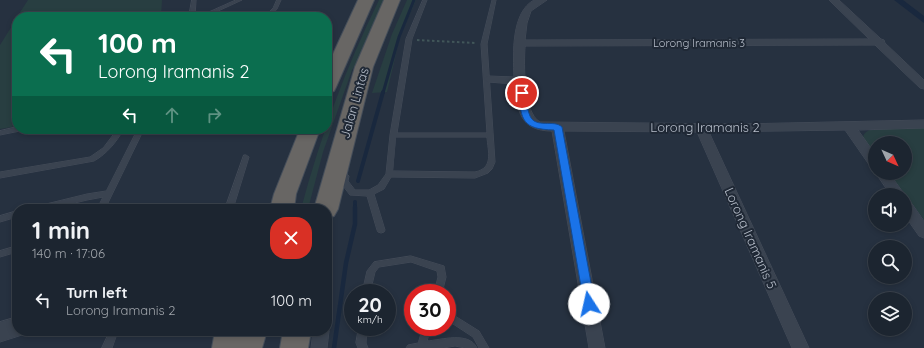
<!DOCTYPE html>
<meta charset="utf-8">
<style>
:root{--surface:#1c2530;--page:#252d38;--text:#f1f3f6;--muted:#a0a5ab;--line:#3a424c}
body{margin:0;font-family:Quicksand,sans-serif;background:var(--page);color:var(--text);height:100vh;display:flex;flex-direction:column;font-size:15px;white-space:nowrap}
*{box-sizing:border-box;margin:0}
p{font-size:13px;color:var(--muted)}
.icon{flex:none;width:22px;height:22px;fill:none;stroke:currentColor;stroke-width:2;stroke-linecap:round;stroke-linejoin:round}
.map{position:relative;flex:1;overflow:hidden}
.drawer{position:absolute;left:12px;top:204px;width:320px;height:132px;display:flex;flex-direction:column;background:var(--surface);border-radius:16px;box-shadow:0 2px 6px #0003,0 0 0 1px var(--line)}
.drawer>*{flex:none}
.hud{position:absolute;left:12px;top:12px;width:320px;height:122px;border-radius:16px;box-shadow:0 2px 6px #0003,0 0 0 1px var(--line);background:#0b6e4f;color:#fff;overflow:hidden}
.needle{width:26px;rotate:134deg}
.tools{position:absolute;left:868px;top:136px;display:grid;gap:8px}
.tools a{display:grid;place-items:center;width:44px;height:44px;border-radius:50%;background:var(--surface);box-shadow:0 2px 6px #0003,0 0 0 1px var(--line);font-size:20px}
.speed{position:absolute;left:344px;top:284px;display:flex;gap:8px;font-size:20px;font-weight:700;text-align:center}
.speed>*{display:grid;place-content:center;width:52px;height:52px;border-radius:50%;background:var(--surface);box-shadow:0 2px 6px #0003,0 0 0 1px var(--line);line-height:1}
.speed small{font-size:10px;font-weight:400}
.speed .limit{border:6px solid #d22;background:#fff;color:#111}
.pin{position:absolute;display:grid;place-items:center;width:34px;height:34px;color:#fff;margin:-17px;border:2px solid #fff;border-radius:50%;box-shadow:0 1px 4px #0007}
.me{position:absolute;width:44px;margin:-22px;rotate:350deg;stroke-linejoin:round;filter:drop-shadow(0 0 3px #0008)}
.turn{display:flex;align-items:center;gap:14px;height:84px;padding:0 20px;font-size:18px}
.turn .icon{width:52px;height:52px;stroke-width:2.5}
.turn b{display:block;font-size:28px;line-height:34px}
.lanes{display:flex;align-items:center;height:38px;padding:0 20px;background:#0003;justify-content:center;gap:20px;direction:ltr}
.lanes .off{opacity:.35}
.round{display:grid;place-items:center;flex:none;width:42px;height:42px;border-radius:16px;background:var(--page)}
.head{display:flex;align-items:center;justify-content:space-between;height:68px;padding:0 20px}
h1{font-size:24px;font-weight:700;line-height:30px}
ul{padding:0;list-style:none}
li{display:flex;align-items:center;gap:12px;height:56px;padding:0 20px}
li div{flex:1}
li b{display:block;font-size:15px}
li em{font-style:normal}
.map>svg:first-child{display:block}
</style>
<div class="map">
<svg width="924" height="348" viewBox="0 0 924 348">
<rect width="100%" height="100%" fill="#263140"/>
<path fill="#283e41" d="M28,0h134l-1,17h-144z
M379,0h9l-22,48 -14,22 -29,82 -15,57h-7c19,-72 45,-142 78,-209z
M407,0h9l-16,37 -13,55 -15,1 20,-59z
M17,18v108l-17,3v-84z
M924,127v93l-35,-47h16v-30h-30v12l-12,-16c0,-6 3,-7 8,-10z"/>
<path fill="#19283e" d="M894,0h9l21,16v7z"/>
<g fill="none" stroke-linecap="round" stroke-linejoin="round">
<path stroke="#19283e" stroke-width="3" d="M383,93l16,-56 15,-37"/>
<path stroke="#19283e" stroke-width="4" d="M358,181l25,-89
M355,202v6"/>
<path stroke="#19283e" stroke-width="4.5" d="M334,348l12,-85 9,-39v-17"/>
<g stroke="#444c59" stroke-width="1">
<path id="service" d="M192,0h4l-1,17h-6z
M236,0h6l-37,17h-7z
M277,0h4l-4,9 -7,8h-6l9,-9z
M423,0h4l-15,39 -15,94h90l-6,-89 11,-44h4l-9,44 8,118 -3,7 -4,4 -13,5 -84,-1 -7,12 -10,5 11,36 -1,2 -3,1 -3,-1 -1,-2 -10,-34 -17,-1 -10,-13 3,-8h4l2,2 -1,5 7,9h14l9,-5 8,-11 4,-39 16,-96zM396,137h91c1,15 7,31 -12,35l-82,-1z
M17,127v2h6l-3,2 -20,4v-4z
M118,129h6c-8,13 -16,24 -30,32l-94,17v-6l90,-15 13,-9z
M138,129h6l-39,80h-8l6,-12 -16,3 -37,9h-16l1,-2 3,-1 49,-12 19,-3z
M244,155h2l3,2 -16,52h-8z
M17,211v6l-17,5v-6z
M17,246v6l-17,5v-6z
M411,256l33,10 2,11 -4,16h-8l4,-16 -1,-6 -26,-9 -32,5 -4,5 -5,21h-8l5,-22 7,-9z
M447,311l32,20 10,17h-10l-6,-11 -26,-17z
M359,327h8l-1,16 2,5h-10l-2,-5z
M423,327h8l-4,14c14,-1 42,-10 50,7h-12l-10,-2 -12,2h-37l2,-3 10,-2z
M110,331h8l-6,17h-10z"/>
</g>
<g stroke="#444c59" stroke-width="1">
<path id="minor" d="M534,0h13l-16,11 -4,12 -2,17 344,-1 -40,-39h10l42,39 3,1 1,3 39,37v9l-4,-1 -45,-43 -350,1c-1,18 -2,67 15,76l201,2 183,-4v8l-66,2 17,24v14l-5,-2 -25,-36 -136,2 100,216h-17l-95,-216 -133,-1 41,217h-16l-37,-217c-32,0 -35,-20 -37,-47l-27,-2 -5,-3 5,-3 26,1c-1,-23 -3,-65 20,-77z
M876,173h13l16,22h-14z
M905,200l5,1 14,20v17l-5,-2 -14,-20z
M327,326l2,5 -2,17h-16l2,-17h14z"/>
</g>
<g stroke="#444c59" stroke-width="1">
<path id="tertiary" d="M17,317v14h9l-1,3 -25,8v-20z"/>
</g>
<g stroke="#454e5a" stroke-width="2">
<path id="trunk" d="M358,0h16l-38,87 -2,4 -7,2v-26z
M384,0h16l-27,67 -35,142 -4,7 -7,2v-9h-13l41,-142z
M300,129h20l-24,65 -2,15h-24l4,-15z
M215,331h52l-5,17h-50z
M283,331h28l-3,17h-28z"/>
</g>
<path stroke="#415659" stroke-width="2" stroke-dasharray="2.5 2.5" stroke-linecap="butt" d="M417,40l59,3"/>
<use href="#service" fill="#3a4350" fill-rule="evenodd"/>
<use href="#minor" fill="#3a4350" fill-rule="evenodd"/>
<use href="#tertiary" fill="#3a4350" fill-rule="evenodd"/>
<use href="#trunk" fill="#686664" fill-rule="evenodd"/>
</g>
<path fill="#1a73e8" stroke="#114b97" d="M519,91h6l1,2c1,7 1,17 4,23 6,13 24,3 32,11l33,177 -2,3 -4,2 -4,-2 -1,-3 -30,-174c-32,-1 -32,-9 -36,-37z"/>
<g text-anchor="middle" stroke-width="4" stroke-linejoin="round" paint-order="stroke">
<g font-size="11" fill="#b7beca" stroke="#1f2835">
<text x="699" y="47">Lorong Iramanis 3</text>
</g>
<g font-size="13" fill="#b7beca" stroke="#1f2835">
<text transform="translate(354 103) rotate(-74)" y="5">Jalan Lintas</text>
<text x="705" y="132">Lorong Iramanis 2</text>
<text transform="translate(751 238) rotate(66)" y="5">Lorong Iramanis 5</text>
</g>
</g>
</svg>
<div class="tools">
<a><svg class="needle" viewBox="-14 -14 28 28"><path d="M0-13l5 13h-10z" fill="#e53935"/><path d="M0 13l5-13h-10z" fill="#a0a5ab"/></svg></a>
<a><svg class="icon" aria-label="sound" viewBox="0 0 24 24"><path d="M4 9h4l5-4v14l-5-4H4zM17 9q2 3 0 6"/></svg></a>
<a><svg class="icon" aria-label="search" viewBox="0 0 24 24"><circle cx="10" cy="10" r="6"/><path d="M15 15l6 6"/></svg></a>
<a><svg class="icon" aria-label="layers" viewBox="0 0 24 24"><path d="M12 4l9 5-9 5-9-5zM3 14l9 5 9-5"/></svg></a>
</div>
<div class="speed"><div>20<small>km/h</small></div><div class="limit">30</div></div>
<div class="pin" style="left:522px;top:93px;background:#d93025"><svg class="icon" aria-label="arrive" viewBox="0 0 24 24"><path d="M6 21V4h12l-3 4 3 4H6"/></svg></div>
<svg class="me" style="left:589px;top:304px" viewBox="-20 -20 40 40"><circle r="19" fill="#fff"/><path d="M0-13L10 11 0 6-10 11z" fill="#1a73e8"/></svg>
<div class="hud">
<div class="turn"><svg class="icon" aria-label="left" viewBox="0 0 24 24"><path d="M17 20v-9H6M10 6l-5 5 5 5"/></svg><div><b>100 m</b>Lorong Iramanis 2</div></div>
<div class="lanes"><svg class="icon" aria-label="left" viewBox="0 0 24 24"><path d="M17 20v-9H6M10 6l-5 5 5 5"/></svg><svg class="icon off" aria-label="ahead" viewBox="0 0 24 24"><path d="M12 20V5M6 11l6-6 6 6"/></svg><svg class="icon off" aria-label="right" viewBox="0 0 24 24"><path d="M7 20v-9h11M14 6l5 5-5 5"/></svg></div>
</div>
<section class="drawer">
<div class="head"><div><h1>1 min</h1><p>140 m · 17:06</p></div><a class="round" style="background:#d93025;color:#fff"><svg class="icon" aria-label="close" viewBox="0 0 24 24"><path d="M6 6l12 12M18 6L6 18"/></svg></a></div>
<ul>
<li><svg class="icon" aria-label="left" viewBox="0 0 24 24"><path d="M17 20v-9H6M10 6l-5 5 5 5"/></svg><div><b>Turn left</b><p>Lorong Iramanis 2</p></div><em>100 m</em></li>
</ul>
</section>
</div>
